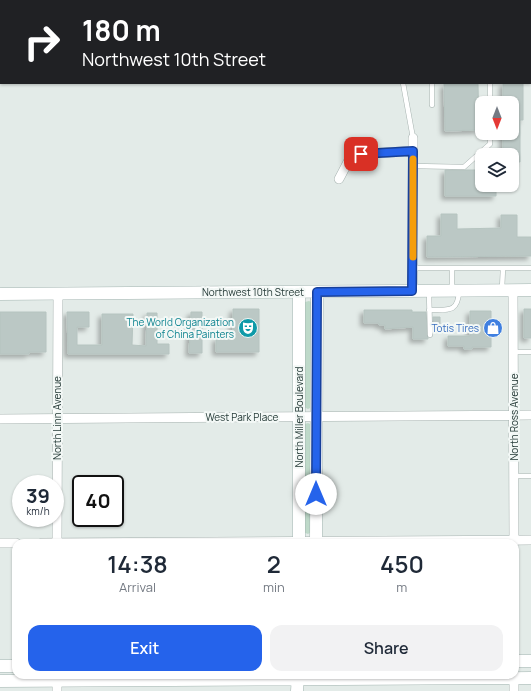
<!DOCTYPE html>
<style>
:root{--surface:#fff;--page:#f2f2f3;--text:#1f2937;--muted:#747a83;--accent:#2563eb}
body{margin:0;font-family:Manrope,sans-serif;background:var(--page);color:var(--text);height:100vh;display:flex;flex-direction:column;font-size:15px;white-space:nowrap}
*{box-sizing:border-box;margin:0}
p{font-size:13px;color:var(--muted)}
.icon{flex:none;width:22px;height:22px;fill:none;stroke:currentColor;stroke-width:2;stroke-linecap:round;stroke-linejoin:round}
.map{position:relative;flex:1;overflow:hidden}
.sheet{position:absolute;left:12px;top:539px;width:507px;height:140px;display:flex;flex-direction:column;background:var(--surface);border-radius:12px;box-shadow:0 1px 3px #0004}
.sheet>*{flex:none}
.banner{position:absolute;left:0px;top:0px;width:531px;height:84px;box-shadow:0 1px 3px #0004;background:#202124;color:#fff;overflow:hidden}
.needle{width:26px;rotate:180deg}
.fabs{position:absolute;left:475px;top:96px;display:grid;gap:8px}
.fabs a{display:grid;place-items:center;width:44px;height:44px;border-radius:8px;background:var(--surface);box-shadow:0 1px 3px #0004;font-size:20px}
.speed{position:absolute;left:12px;top:475px;display:flex;gap:8px;font-size:20px;font-weight:700;text-align:center}
.speed>*{display:grid;place-content:center;width:52px;height:52px;border-radius:50%;background:var(--surface);box-shadow:0 1px 3px #0004;line-height:1}
.speed small{font-size:10px;font-weight:400}
.speed .limit{border:2px solid #111;border-radius:6px;background:#fff;color:#111}
.pin{position:absolute;display:grid;place-items:center;width:34px;height:34px;color:#fff;margin:-17px;border-radius:8px;box-shadow:0 2px 6px #0006}
.me{position:absolute;width:44px;margin:-22px;rotate:0deg;stroke-linejoin:round;filter:drop-shadow(0 0 3px #0008)}
.turn{display:flex;align-items:center;gap:14px;height:84px;padding:0 16px;font-size:18px}
.turn .icon{width:52px;height:52px;stroke-width:2.5}
.turn b{display:block;font-size:28px;line-height:34px}
.eta{display:flex;justify-content:space-evenly;align-items:center;height:68px;text-align:center}
.eta b{font-size:24px;font-weight:600;line-height:28px}
.button{display:flex;gap:8px;margin-top:auto;padding:8px 16px}
.button a{flex:1;height:46px;border-radius:12px;background:var(--accent);color:#fff;font-size:16px;font-weight:600;line-height:46px;text-align:center}
.button a+a{background:var(--page);color:var(--text)}
.map>svg:first-child{display:block}
</style>
<div class="map">
<svg width="531" height="691" viewBox="0 0 531 691">
<defs>
<filter id="shadow"><feDropShadow dx="-3.5" dy="3.5" stdDeviation="2" flood-color="#0004"/></filter>
</defs>
<rect width="100%" height="100%" fill="#e3ebe8"/>
<path fill="#bed9c9" d="M309,301l2,1 1,105 -4,2 -4,-2 1,-105z
M308,423l4,2 -1,107 -3,2 -5,-2 2,-108z"/>
<path fill="#bbc8c5" stroke="#b6c4c0" filter="url(#shadow)" d="M503,83h20v37h-3v42h-8v-7h-9v-22h9v-30h-9z
M444,84h34l1,46 -34,1z
M445,170h37v15h14v11h-51z
M441,214h16v15l44,-1v-13h16v22h14v19l-104,1v-21h14z
M233,309h26v43h-43v-14h17z
M524,309h7v29h-7z
M364,310h48v2h14l2,27h-15v-12l-28,2v-4h-6v-2h-15z
M470,311h21v36h-19v2h-8v-3h-16v-10h22z
M0,312h46v40h-17v2h-29z
M67,312h22v15h-12v18h25v-31h31l-1,31 14,1 1,-33h10v31h12v10h-101z
M191,312h11v41h-13z
M433,317h7v9h-6z"/>
<g fill="none" stroke-linecap="round" stroke-linejoin="round">
<g stroke="#a6b2af" stroke-width="5.5">
<path id="lane" d="M403,83l10,55
M432,83v22
M490,103v-20
M413,166l51,1 26,-23v-11
M413,268h118
M452,289v-21
M502,289l1,-21
M429,291l1,44
M429,310c19,0 29,3 30,-19
M514,352h17
M513,476h18"/>
</g>
<g stroke="#a6b2af" stroke-width="10">
<path id="street" d="M339,179l10,-19 12,-6 52,-3
M513,290l1,253
M413,291v-153
M0,419l531,-4
M0,543h16
M42,543l489,-3
M57,543l1,-250
M57,675v16
M514,675v16"/>
</g>
<g stroke="#a3b5b1" stroke-width="13">
<path id="secondary" d="M0,294l531,-4
M299,543v-251
M316,543l1,-251
M515,661h16
M0,666h16
M0,681l531,-3
M297,691l1,-16"/>
</g>
<use href="#lane" stroke="#fff" stroke-width="4.5"/>
<use href="#street" stroke="#fff" stroke-width="9"/>
<use href="#secondary" stroke="#fff" stroke-width="12"/>
</g>
<g fill="none" stroke-linecap="round" stroke-linejoin="round">
<g stroke="#184099" stroke-width="10">
<path id="route" d="M316,494l1,-202 95,-1 1,-140 -52,3"/>
</g>
<use href="#route" stroke="#2563eb" stroke-width="7"/>
<path stroke="#f59e0b" stroke-width="7" d="M413,257v-98"/>
</g>
<defs>
<g id="theatre-disc" transform="scale(1)"><circle r="9.5" fill="#0f9aa8" stroke="#f3f8f6"/><path d="M-5-5.5Q0-4 5-5.5V0Q5 5 0 6Q-5 5-5 0ZM-3.3-2.5H-1v1.5H-3.3ZM1-2.5H3.3v1.5H1ZM-2.8 1Q0 5.5 2.8 1Z" fill="#fff"/></g>
<g id="shop-disc" transform="scale(1)"><circle r="9.5" fill="#3f7fe0" stroke="#f3f8f6"/><path d="M-5-2.5h2.3a2.7 3.5 0 0 1 5.4 0H5L5.5 6h-11ZM-1.5-2.5h3a1.5 2.3 0 0 0-3 0Z" fill="#fff"/></g>
</defs>
<g fill-rule="evenodd">
<use href="#theatre-disc" x="248" y="328"/>
<use href="#shop-disc" x="493" y="328"/>
</g>
<g text-anchor="middle" stroke-width="4" stroke-linejoin="round" paint-order="stroke">
<g font-size="10" fill="#253a37" stroke="#f3f8f6">
<text x="253" y="296">Northwest 10th Street</text>
<text x="242" y="421">West Park Place</text>
<text transform="translate(299 417) rotate(-90)" y="4">North Miller Boulevard</text>
<text transform="translate(514 417) rotate(-90)" y="4">North Ross Avenue</text>
<text transform="translate(57 418) rotate(-90)" y="4">North Linn Avenue</text>
</g>
<g font-size="10" fill="#0d838f" stroke="#f3f8f6" text-anchor="end">
<text x="234" y="326">The World Organization<tspan x="234" dy="12">of China Painters</tspan></text>
</g>
<g font-size="10" fill="#366cbe" stroke="#f3f8f6" text-anchor="end">
<text x="479" y="332">Totis Tires</text>
</g>
</g>
</svg>
<div class="fabs">
<a><svg class="needle" viewBox="-14 -14 28 28"><path d="M0-13l5 13h-10z" fill="#e53935"/><path d="M0 13l5-13h-10z" fill="#747a83"/></svg></a>
<a><svg class="icon" aria-label="layers" viewBox="0 0 24 24"><path d="M12 4l9 5-9 5-9-5zM3 14l9 5 9-5"/></svg></a>
</div>
<div class="speed"><div>39<small>km/h</small></div><div class="limit">40</div></div>
<div class="pin" style="left:361px;top:154px;background:#d93025"><svg class="icon" aria-label="arrive" viewBox="0 0 24 24"><path d="M6 21V4h12l-3 4 3 4H6"/></svg></div>
<svg class="me" style="left:316px;top:494px" viewBox="-20 -20 40 40"><circle r="19" fill="#fff"/><path d="M0-13L10 11 0 6-10 11z" fill="#2563eb"/></svg>
<div class="banner">
<div class="turn"><svg class="icon" aria-label="right" viewBox="0 0 24 24"><path d="M7 20v-9h11M14 6l5 5-5 5"/></svg><div><b>180 m</b>Northwest 10th Street</div></div>
</div>
<section class="sheet">
<div class="eta">
<div><b>14:38</b><p>Arrival</p></div>
<div><b>2</b><p>min</p></div>
<div><b>450</b><p>m</p></div>
</div>
<div class="button"><a>Exit</a><a>Share</a></div>
</section>
</div>
